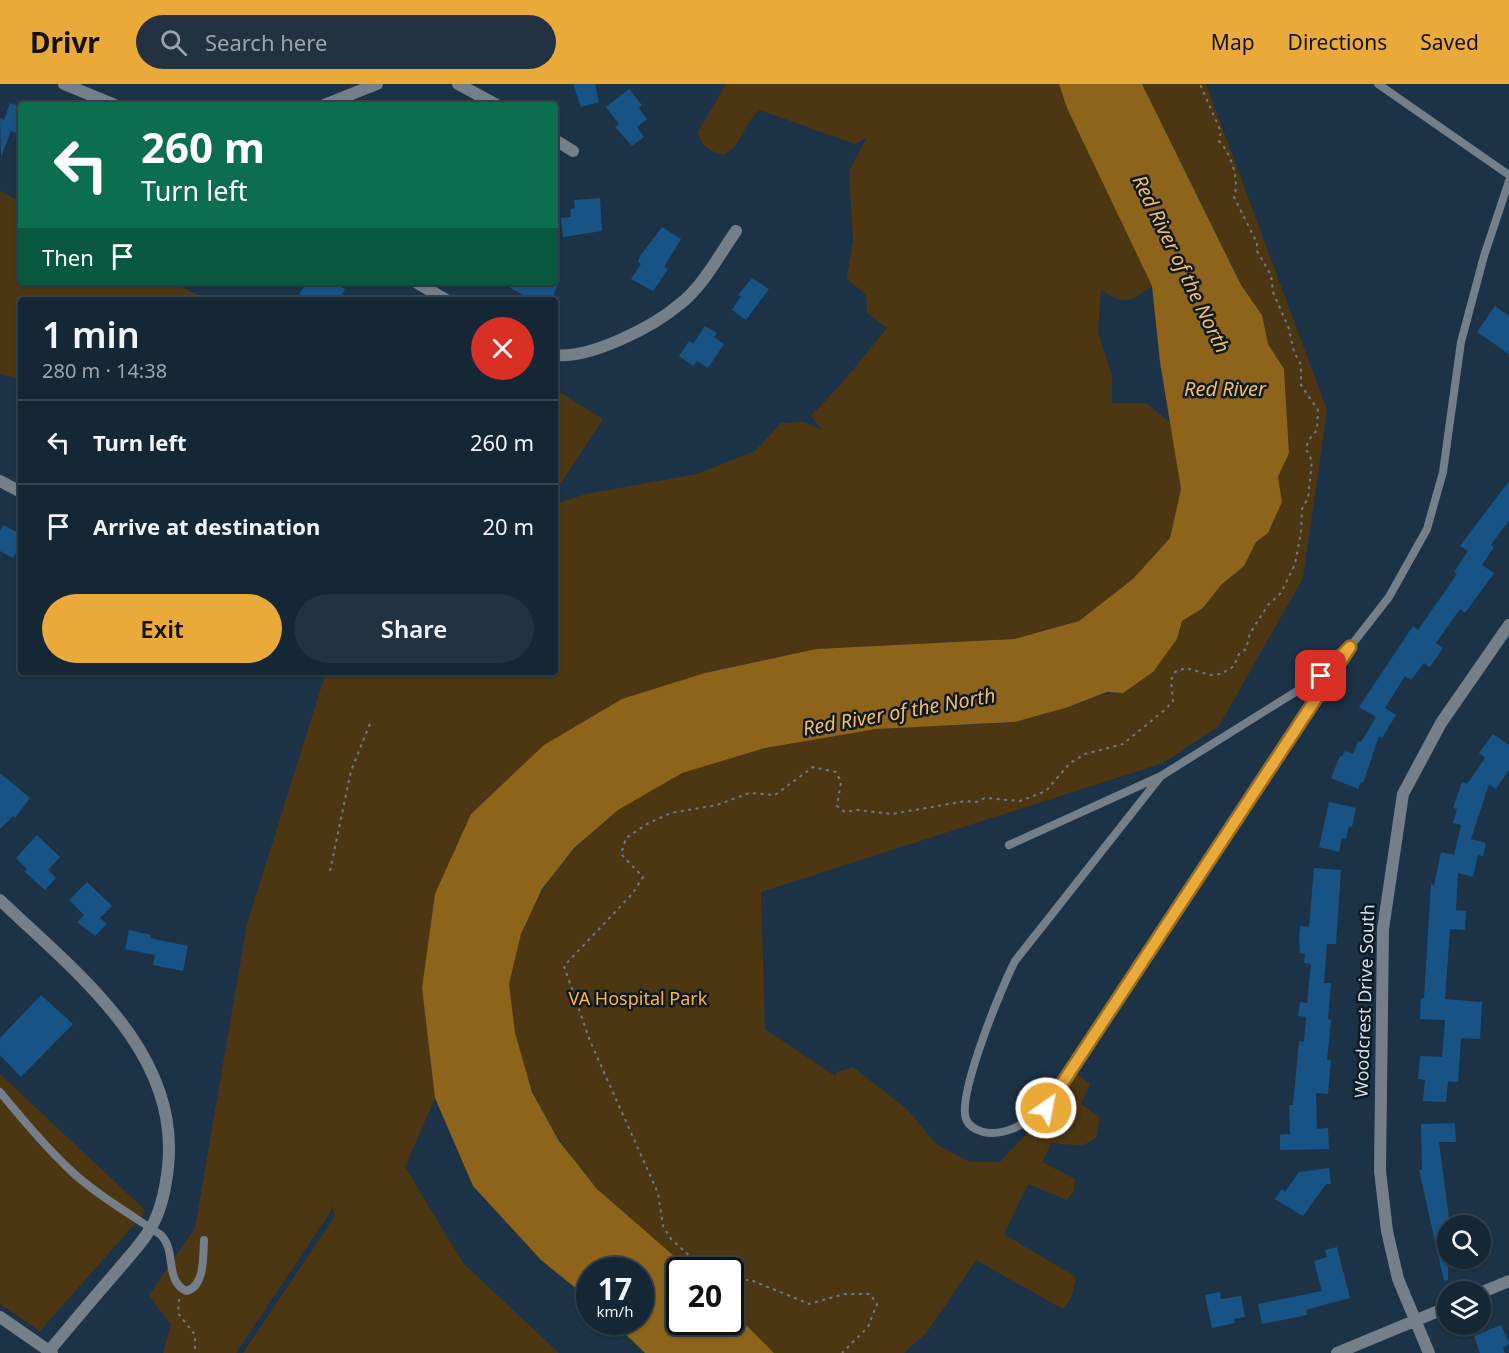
<!DOCTYPE html>
<meta charset="utf-8">
<style>
:root{--surface:#152634;--page:#223240;--text:#f1f3f6;--muted:#9da5ac;--line:#34434f;--accent:#eaaa39}
body{margin:0;font-family:"Noto Sans",sans-serif;background:var(--page);color:var(--text);height:100vh;display:flex;flex-direction:column;font-size:22px;white-space:nowrap}
*{box-sizing:border-box;margin:0}
p{font-size:20px;color:var(--muted)}
.icon{flex:none;width:33px;height:33px;fill:none;stroke:currentColor;stroke-width:2;stroke-linecap:round;stroke-linejoin:round}
.map{position:relative;flex:1;overflow:hidden}
.sheet{position:absolute;left:18px;top:213px;width:540px;height:378px;display:flex;flex-direction:column;background:var(--surface);border-radius:6px;box-shadow:0 2px 4px #0004,0 0 0 2px var(--line)}
.sheet>*{flex:none}
.hud{position:absolute;left:18px;top:18px;width:540px;height:183px;border-radius:6px;box-shadow:0 2px 4px #0004,0 0 0 2px var(--line);background:#0b6e4f;color:#fff;overflow:hidden}
.tools{position:absolute;left:1437px;top:1131px;display:grid;gap:12px}
.tools a{display:grid;place-items:center;width:54px;height:54px;border-radius:50%;background:var(--surface);box-shadow:0 2px 4px #0004,0 0 0 2px var(--line);font-size:30px}
.speed{position:absolute;left:576px;top:1173px;display:flex;gap:12px;font-size:30px;font-weight:700;text-align:center}
.speed>*{display:grid;place-content:center;width:78px;height:78px;border-radius:50%;background:var(--surface);box-shadow:0 2px 4px #0004,0 0 0 2px var(--line);line-height:1}
.speed small{font-size:15px;font-weight:400}
.speed .limit{border:3px solid #111;border-radius:9px;background:#fff;color:#111}
.pin{position:absolute;display:grid;place-items:center;width:51px;height:51px;color:#fff;margin:-26px;border-radius:12px;box-shadow:0 3px 9px #0006}
.me{position:absolute;width:66px;margin:-33px;rotate:33deg;stroke-linejoin:round;filter:drop-shadow(0 0 4px #0008)}
.turn{display:flex;align-items:center;gap:21px;height:126px;padding:0 24px;font-size:27px}
.turn .icon{width:78px;height:78px;stroke-width:2.5}
.turn b{display:block;font-size:42px;line-height:51px}
.then{display:flex;align-items:center;height:57px;padding:0 24px;background:#0003;gap:12px;font-size:22px}
.round{display:grid;place-items:center;flex:none;width:63px;height:63px;border-radius:32px;background:var(--page)}
.head{display:flex;align-items:center;justify-content:space-between;height:102px;padding:0 24px}
h1{font-size:36px;font-weight:600;line-height:45px}
.button{display:flex;gap:12px;margin-top:auto;padding:12px 24px}
.button a{flex:1;height:69px;border-radius:36px;background:var(--accent);color:#111;font-size:24px;font-weight:600;line-height:69px;text-align:center}
.button a+a{background:var(--page);color:var(--text)}
ul{padding:0;list-style:none}
li{display:flex;align-items:center;gap:18px;height:84px;padding:0 24px;border-top:2px solid var(--line)}
li div{flex:1}
li b{display:block;font-size:22px}
li em{font-style:normal}
header{display:flex;align-items:center;gap:36px;box-sizing:border-box;height:84px;padding:0 30px;background:var(--accent);color:#111}
header strong{font-size:28px}
nav{display:flex;gap:33px;margin-inline-start:auto;font-size:21px}
.search{width:420px;height:54px;background:var(--page);display:flex;align-items:center;gap:15px;box-sizing:border-box;padding:0 21px;border-radius:33px;color:var(--muted);font-size:22px}
.map>svg:first-child{display:block}
</style>
<header>
<strong>Drivr</strong>
<div class="search"><svg class="icon" aria-label="search" viewBox="0 0 24 24"><circle cx="10" cy="10" r="6"/><path d="M15 15l6 6"/></svg>Search here</div>
<nav><a>Map</a><a>Directions</a><a>Saved</a></nav>
</header>
<div class="map">
<svg width="1509" height="1269" viewBox="0 0 1509 1269">
<rect width="100%" height="100%" fill="#1c3246"/>
<path fill="#4d3713" d="M726,0h333l8,24 85,178c-23,17 -27,19 -51,4l-3,42 14,44v27h34l26,21 9,65 -11,49 -36,40 -55,43 -65,18 -198,10 -111,24 -283,315 13,110 -30,69 58,96 96,90h-316l92,-137 -3,-11 -1,6 -95,142h-73l8,-28 -22,-30 46,-67 52,-304 79,-252h229v-168l31,-10 111,-20 58,-23 26,-28 23,-1 18,8 -11,-14 31,-33 45,-55 -20,-15 -1,-19 -17,-13 -2,-4 6,-37 -4,-69 18,-34 -12,7 -95,-34c-17,13 -18,37 -37,45 -14,-5 -22,-8 -25,-23z
M1142,0h64l121,326 -24,168 -84,148 -56,37 -402,129 4,137 70,47 2,-4 16,-5 54,42 29,35 34,18h30l59,-63 17,-26 14,11 -9,20 19,14 -4,20 -14,8 -31,-3 -9,19 33,17 -1,12 -7,9 -39,-16 -24,50 72,43 -4,19 -9,13 -87,-49 -49,72 -23,21h-130l-43,-43 -1,-40h-40c-30,-26 -68,-53 -94,-83 -48,-54 -88,-127 -87,-202 1,-36 26,-86 47,-114 30,-39 83,-82 129,-99 61,-21 127,-37 192,-43 45,-5 91,-2 136,-7 38,-5 73,-31 111,-29l53,-54 5,-18 21,-13 18,-23 23,-19 12,-24 12,-9 14,-31 -4,-25 11,-24 -5,-84 -16,-25 -6,-29 -21,-30z
M0,107l21,11v80h152l34,18h-186v79l-21,-5z
M555,305l48,30 -48,73z
M0,990l146,137 -106,120 -40,-27z"/>
<path fill="#8d641a" d="M1059,0h83l99,201 21,30 6,29 16,25 5,84 -11,24 4,25 -14,31 -12,9 -12,24 -23,19 -18,23 -21,13 -5,18 -24,33 -30,21 -16,-1 -42,16 -50,14 -139,7 -111,19 -83,25 -64,37 -44,38 -32,41 -21,45 -12,50 6,49 17,59 27,49 38,48 93,81h-10v52h50l1,-12 43,43h-129l-32,-31h27v-52h-50l-1,29 -48,-39 -68,-74 -38,-88 -13,-110 13,-94 36,-80 73,-69 78,-46 83,-26 111,-24 198,-10 65,-18 55,-43 36,-40 11,-49 -21,-127 -8,-76 -85,-178z"/>
<path fill="#175485" d="M573,0h22l4,18 -18,5z
M629,5l13,16 -3,3 8,11 -10,8 7,10 -12,9 -17,-19 4,-3 -13,-17z
M10,19l11,4v20l-3,7 -7,-3 -10,26 -1,-39 4,2z
M600,114l2,33 -39,6 -2,-19 10,-1 -1,-8 5,-1 -1,-8z
M662,143l19,12 -17,28 4,2 -15,22 -22,-12 10,-15 -3,-2 2,-6z
M752,194l17,11 -23,31 -14,-10 9,-14 -3,-1z
M307,198h27l11,7 -6,11h-17l-8,-5 -3,5h-7l-6,-4z
M501,198h58l-8,18h-20z
M1495,222l14,10v38l-32,-22z
M705,242l12,7 -3,4 10,7 -16,24 -11,-7 -4,5 -14,-10 10,-15 4,3z
M1509,397v39l-18,25 3,2 -12,18 12,8 -29,40 -5,-4 -24,34 7,5 -13,19 -6,-4 -13,17 -6,-4 -20,32 11,7 -14,23 -3,-2 -16,47 -2,-1 -3,7 -27,-11 9,-22 2,1 3,-6 8,3 5,-13 3,1 15,-25 -17,-10 54,-81 5,4 39,-56 -3,-2 14,-21 -8,-5z
M3,441l18,9v10l-8,14 -13,-7v-20z
M1493,650l16,11v25l-13,19 -7,-5 -18,55 15,4 -3,13 -5,-1 -5,22 -15,-4 -2,37 10,1 -1,19 -15,-1 -5,70 37,3 -2,37 -19,-1 -3,44 -10,-1 -2,21 -23,-1 2,-21 -7,-1 2,-23 22,1 3,-37 -25,-1 1,-21h3l7,-114 3,1 7,-33 13,3 7,-30 -8,-2 4,-14 -4,-1 9,-26 5,2 18,-26 -6,-5z
M0,689l30,25 -15,20 -2,-2 -13,13z
M1329,718l27,6 -4,19 -3,-1 -3,13 -4,-1 -3,14 -20,-5z
M37,751l23,22 -12,13 8,8 -11,12 -20,-18 2,-3 -11,-11z
M1314,784l27,2 -5,74h-9l-3,39h7l-3,36 3,1 -4,40h4l-3,34 -12,-1 1,36 11,-1 1,21 -49,1v-15l10,-1 -1,-29h4l6,-64 5,1 2,-25 -8,-1 2,-14 7,1 4,-39 -7,-1 1,-9 -5,-1 -1,-15 1,-12 9,1z
M87,798l25,24 -12,12 7,6 -12,12 -18,-14 7,-7 -15,-15z
M129,846l22,5 -1,3 38,8 -5,25 -30,-6 2,-10 -30,-6z
M41,911l32,29 -52,53 -21,-22v-17z
M1455,1039l1,19h-17l11,84h-2v54l-4,1 -25,-111h3l-1,-46z
M1329,1084l2,16h-5l-23,32 -28,-17 7,-10 3,3 14,-20z
M1337,1163l13,51 -44,12 1,5 -45,9 -4,-20 64,-13 -8,-30 13,-4 -2,-7z
M1220,1208l1,7 20,-3 4,21 -11,2 1,4 -23,5 -7,-33z
M1501,1241l8,19 -6,4 2,5h-25l-6,-17z"/>
<g fill="none" stroke-linecap="round" stroke-linejoin="round">
<path stroke="#687a8b" stroke-width="2" stroke-dasharray="3 4.5" stroke-linecap="butt" d="M330,787l21,-100 20,-50
M705,1186l-34,-31 -8,-13 -5,-33 -68,-152 -26,-75 69,-73 10,-16 -22,-23 5,-16 21,-14 24,-11 46,-8 32,-12 26,2 38,-28 23,5 5,10 -4,24 8,6 12,-2 35,4 74,-13 11,1 8,-4 35,3 26,-10 24,-28 15,-9 38,-10 44,-36 6,-7 -2,-21 4,-8 11,-4 24,7 11,-1 13,-8 5,-12 7,-5 4,-16 18,-28 13,-12 14,-29 6,-32 1,-23 6,-11 4,-37 -6,-12 2,-8 9,-11 1,-20 -17,-25v-20l-7,-13 -5,-23 -16,-37 -2,-17 -14,-24v-8l-23,-46c6,-16 -3,-44 -15,-56l2,-9 -21,-48
M730,1196h21l58,24 36,-10h25l7,10 -9,23 -26,26
M179,1215l-1,14 17,22v18"/>
<path stroke="#757f8a" stroke-width="8" d="M1378,0l131,91
M1161,692l-146,185c-13,25 -58,134 -49,158 3,8 10,11 17,13 24,5 43,-10 63,-23l304,-462
M1009,761l152,-69 160,-100 29,-29 39,-50 38,-68 16,-57 18,-130 23,-86 25,-75
M0,1008c22,27 43,52 68,76 27,26 62,46 93,67 16,16 3,45 25,56 19,-4 17,-35 18,-51"/>
<path stroke="#757f8a" stroke-width="12" d="M64,0l51,21
M458,0l39,21
M324,21l53,-21
M555,56l18,11
M416,198l30,18
M555,271c35,4 98,-28 125,-51 24,-19 39,-49 56,-73
M0,397l21,11
M0,816c74,71 181,151 168,267 -2,18 -5,36 -13,53 -8,18 -25,35 -38,51 -23,26 -45,53 -68,80
M1480,1209l29,-12
M1337,1269l111,-46
M1429,1269l-31,-74 -11,-48 -7,-60 3,-242 20,-135 38,-71 68,-98"/>
<path stroke="#757f8a" stroke-width="12" d="M0,1233l52,36"/>
</g>
<g fill="none" stroke-linecap="round" stroke-linejoin="round">
<g stroke="#986e25" stroke-width="15">
<path id="route" d="M1046,1024l304,-461 -29,29"/>
</g>
<use href="#route" stroke="#eaaa39" stroke-width="10"/>
</g>
<g text-anchor="middle" stroke-width="5" stroke-linejoin="round" paint-order="stroke">
<g font-size="18" fill="#fdb636" stroke="#0f1922">
<text x="638" y="921">VA Hospital Park</text>
</g>
<g font-size="18" fill="#d2dfec" stroke="#0f1922">
<text transform="translate(1365 917) rotate(-88)" y="6">Woodcrest Drive South</text>
</g>
<g font-size="20" font-style="italic" fill="#f5bd64" stroke="#0f1922">
<text transform="translate(1181 180) rotate(64)" y="7">Red River of the North</text>
<text x="1225" y="312">Red River</text>
<text transform="translate(899 628) rotate(-10)" y="7">Red River of the North</text>
</g>
</g>
</svg>
<div class="tools">
<a><svg class="icon" aria-label="search" viewBox="0 0 24 24"><circle cx="10" cy="10" r="6"/><path d="M15 15l6 6"/></svg></a>
<a><svg class="icon" aria-label="layers" viewBox="0 0 24 24"><path d="M12 4l9 5-9 5-9-5zM3 14l9 5 9-5"/></svg></a>
</div>
<div class="speed"><div>17<small>km/h</small></div><div class="limit">20</div></div>
<div class="pin" style="left:1321px;top:592px;background:#d93025"><svg class="icon" aria-label="arrive" viewBox="0 0 24 24"><path d="M6 21V4h12l-3 4 3 4H6"/></svg></div>
<svg class="me" style="left:1046px;top:1024px" viewBox="-20 -20 40 40"><circle r="17" fill="#eaaa39" stroke="#fff" stroke-width="3"/><path d="M0-11L8 9 0 5-8 9z" fill="#fff"/></svg>
<div class="hud">
<div class="turn"><svg class="icon" aria-label="left" viewBox="0 0 24 24"><path d="M17 20v-9H6M10 6l-5 5 5 5"/></svg><div><b>260 m</b>Turn left</div></div>
<div class="then">Then<svg class="icon" aria-label="arrive" viewBox="0 0 24 24"><path d="M6 21V4h12l-3 4 3 4H6"/></svg></div>
</div>
<section class="sheet">
<div class="head"><div><h1>1 min</h1><p>280 m · 14:38</p></div><a class="round" style="background:#d93025;color:#fff"><svg class="icon" aria-label="close" viewBox="0 0 24 24"><path d="M6 6l12 12M18 6L6 18"/></svg></a></div>
<ul>
<li><svg class="icon" aria-label="left" viewBox="0 0 24 24"><path d="M17 20v-9H6M10 6l-5 5 5 5"/></svg><div><b>Turn left</b></div><em>260 m</em></li>
<li><svg class="icon" aria-label="arrive" viewBox="0 0 24 24"><path d="M6 21V4h12l-3 4 3 4H6"/></svg><div><b>Arrive at destination</b></div><em>20 m</em></li>
</ul>
<div class="button"><a>Exit</a><a>Share</a></div>
</section>
</div>
